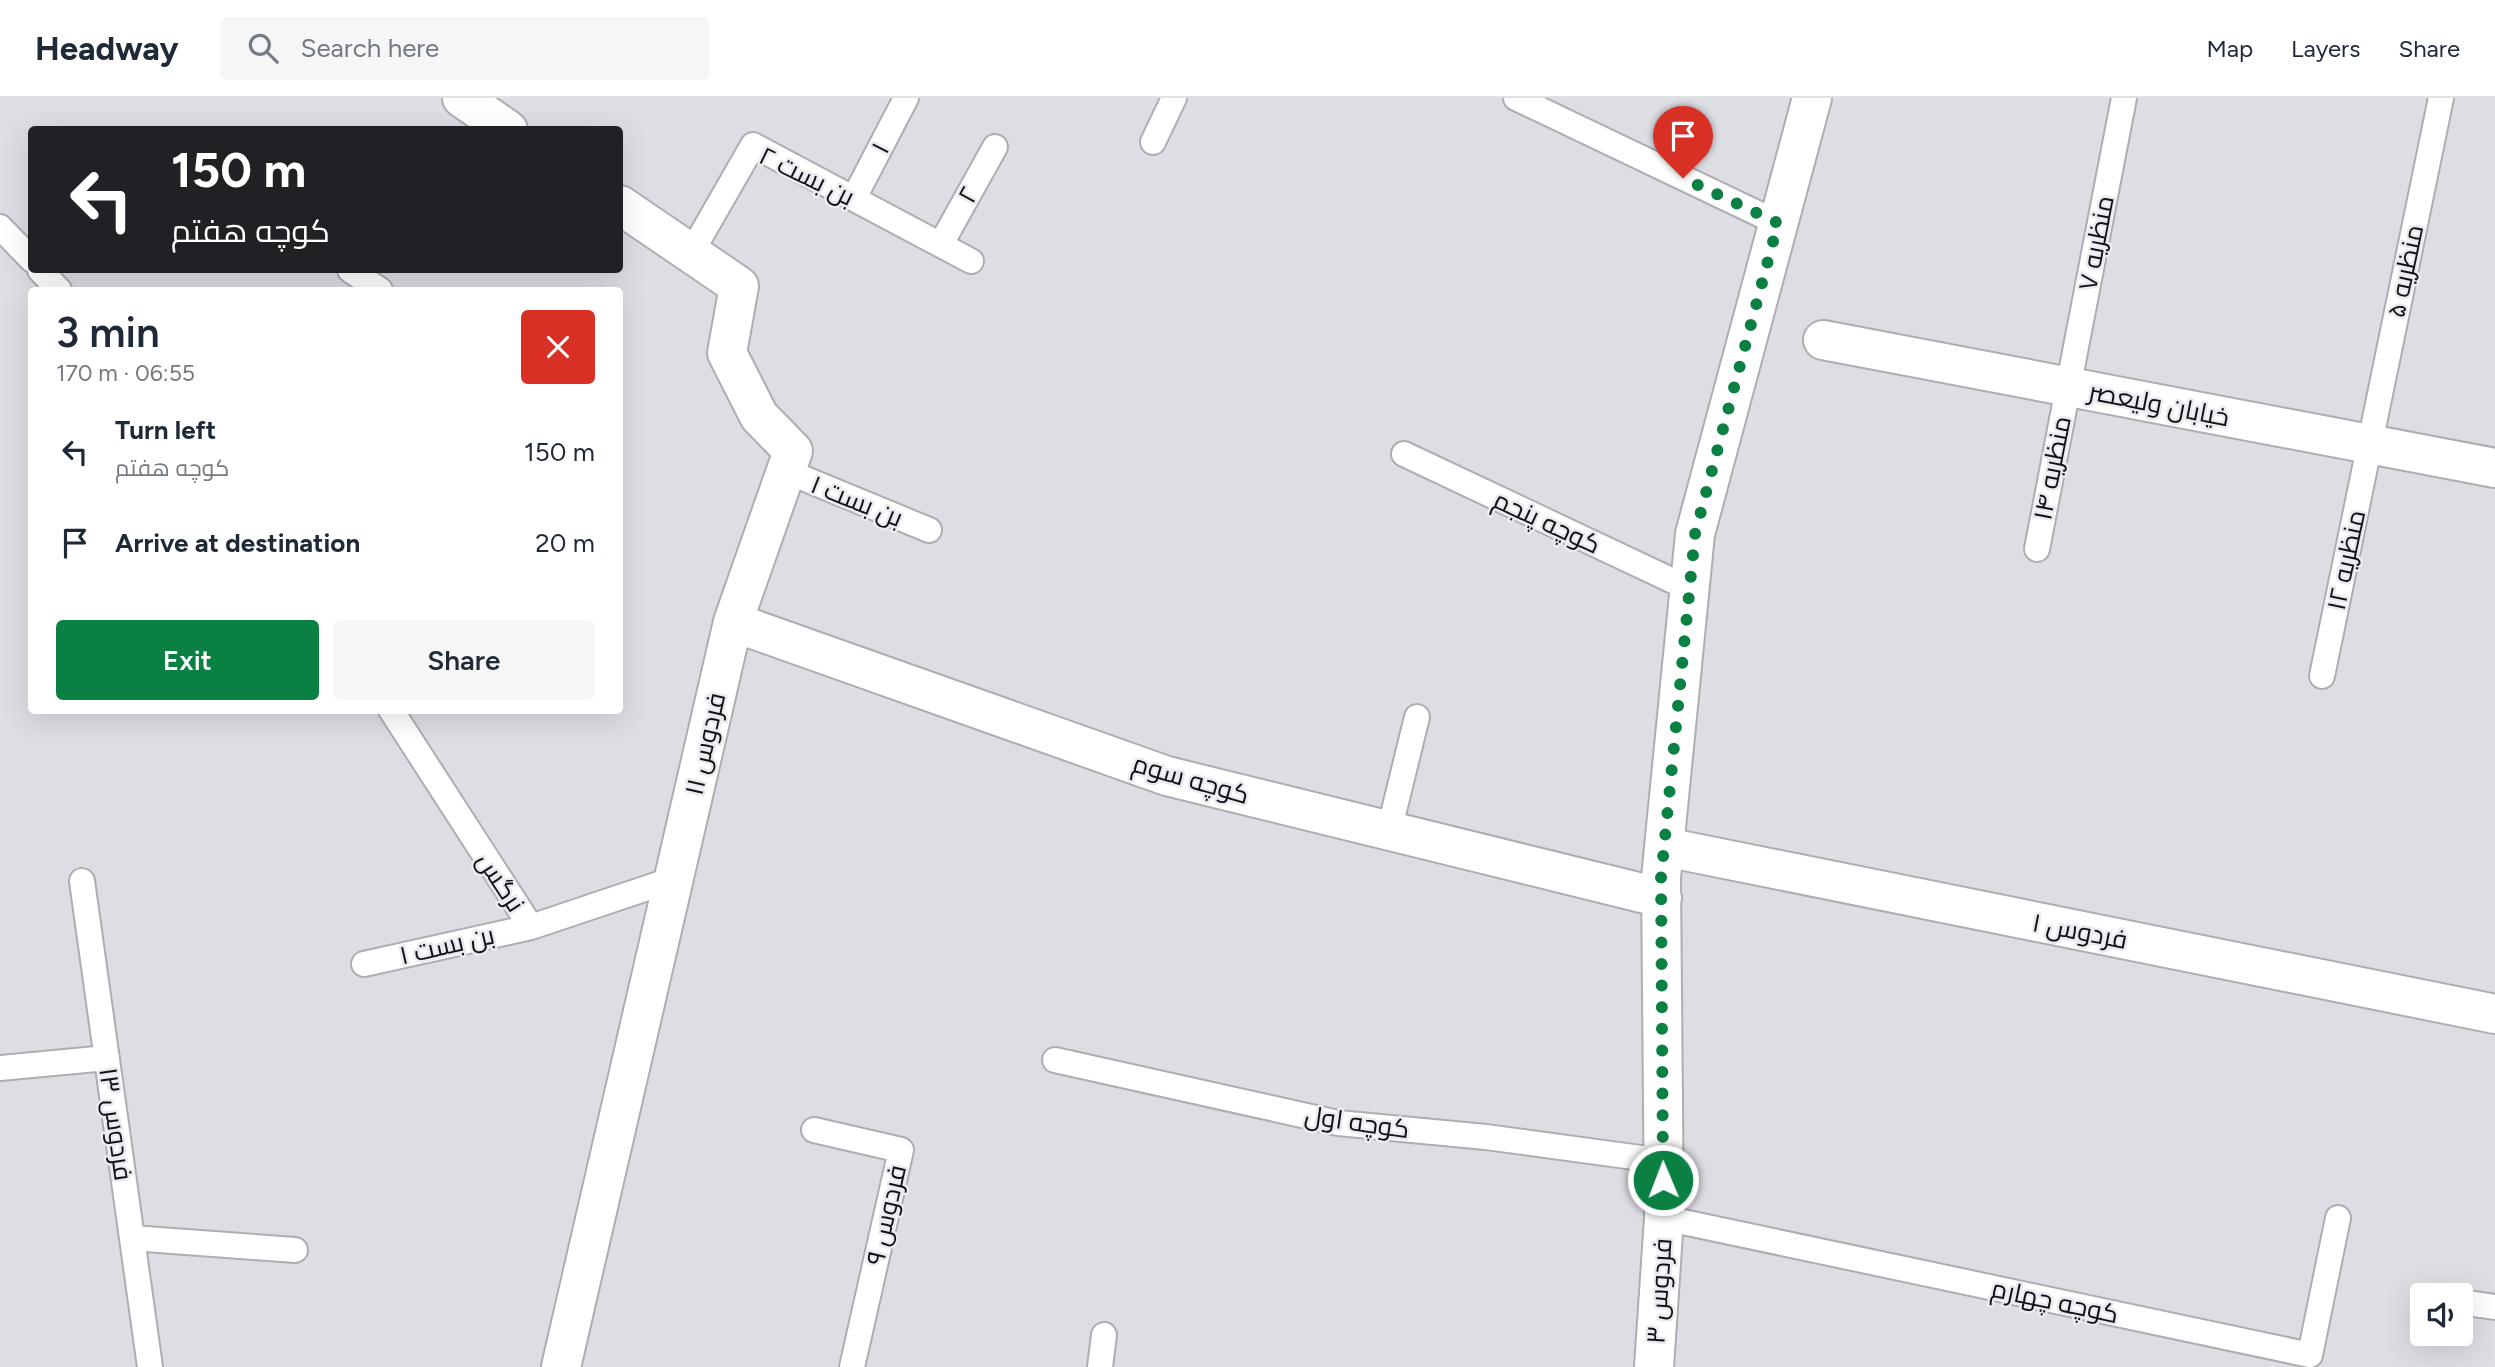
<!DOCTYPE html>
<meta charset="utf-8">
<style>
:root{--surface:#fff;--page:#f6f6f7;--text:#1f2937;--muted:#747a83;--line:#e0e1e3;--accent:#0b8043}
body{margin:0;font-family:Figtree,Cairo,sans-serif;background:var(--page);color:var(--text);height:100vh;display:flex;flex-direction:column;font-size:26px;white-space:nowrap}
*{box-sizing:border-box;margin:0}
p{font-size:23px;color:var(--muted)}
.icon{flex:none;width:38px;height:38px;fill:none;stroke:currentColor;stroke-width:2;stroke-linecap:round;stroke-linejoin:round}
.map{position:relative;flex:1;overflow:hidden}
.drawer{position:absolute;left:28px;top:189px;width:595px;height:427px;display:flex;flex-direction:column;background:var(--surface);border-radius:7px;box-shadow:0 7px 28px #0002}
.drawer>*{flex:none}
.guide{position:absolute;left:28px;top:28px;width:595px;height:147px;border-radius:7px;box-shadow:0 7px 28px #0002;background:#202124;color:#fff;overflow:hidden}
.controls{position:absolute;left:2410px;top:1185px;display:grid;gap:14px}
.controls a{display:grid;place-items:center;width:63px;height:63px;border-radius:7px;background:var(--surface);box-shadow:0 7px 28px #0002;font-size:35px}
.pin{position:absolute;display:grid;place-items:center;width:60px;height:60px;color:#fff;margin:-72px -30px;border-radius:50% 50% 50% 0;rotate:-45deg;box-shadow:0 0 7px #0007}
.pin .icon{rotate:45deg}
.me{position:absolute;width:77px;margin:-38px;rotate:359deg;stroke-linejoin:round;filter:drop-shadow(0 0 5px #0008)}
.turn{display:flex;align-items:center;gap:24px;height:147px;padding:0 28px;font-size:32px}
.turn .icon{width:91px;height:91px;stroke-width:2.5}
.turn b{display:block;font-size:49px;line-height:60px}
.round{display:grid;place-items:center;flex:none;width:74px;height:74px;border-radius:7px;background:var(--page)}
.summary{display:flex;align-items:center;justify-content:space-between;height:119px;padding:0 28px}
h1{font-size:42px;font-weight:600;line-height:52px}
.action{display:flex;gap:14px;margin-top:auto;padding:14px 28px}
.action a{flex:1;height:80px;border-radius:7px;background:var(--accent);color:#fff;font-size:28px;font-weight:600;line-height:80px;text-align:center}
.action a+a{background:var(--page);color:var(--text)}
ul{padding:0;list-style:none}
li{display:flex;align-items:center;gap:21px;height:91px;padding:0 28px}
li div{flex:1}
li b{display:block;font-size:26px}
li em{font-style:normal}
header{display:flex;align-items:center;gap:42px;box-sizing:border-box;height:98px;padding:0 35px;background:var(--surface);border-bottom:2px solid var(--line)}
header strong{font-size:33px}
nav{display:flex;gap:38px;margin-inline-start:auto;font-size:24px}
.search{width:490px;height:63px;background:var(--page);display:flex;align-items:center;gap:18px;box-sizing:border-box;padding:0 24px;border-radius:7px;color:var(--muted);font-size:26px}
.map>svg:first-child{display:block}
</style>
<header>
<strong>Headway</strong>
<div class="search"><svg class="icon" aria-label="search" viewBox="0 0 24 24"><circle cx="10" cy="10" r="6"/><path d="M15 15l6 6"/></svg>Search here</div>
<nav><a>Map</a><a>Layers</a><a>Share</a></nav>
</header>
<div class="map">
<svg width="2495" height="1269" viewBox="0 0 2495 1269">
<rect width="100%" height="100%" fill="#dddde4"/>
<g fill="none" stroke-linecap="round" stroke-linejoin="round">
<g stroke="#adadb3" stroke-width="28">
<path id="service" d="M1516,0l262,125
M1153,44l21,-44
M854,100l52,-100
M0,129l32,33
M941,146l54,-97
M691,155l62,-108 218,116
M40,172l19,20
M350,172l30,20
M1404,356l286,135
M786,373l143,59
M2037,451l87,-451
M2322,578l119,-578
M391,612l140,217 143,-48
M1389,733l28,-114
M82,783l68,486
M364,866l167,-37
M1055,962l283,63 148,14 177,24
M0,970l107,-10
M814,1032l87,20 -49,217
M1664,1120l646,137 28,-137
M132,1140l163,12
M2460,1204l35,5
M1100,1269l4,-32"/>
</g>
<g stroke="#adadb3" stroke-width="42">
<path id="minor" d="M462,0l46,32
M1823,242l672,128
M733,524l434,154 495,122
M1665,749l830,167
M561,1269l172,-745 60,-171 -34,-35 -32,-63 12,-67 -119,-81
M1654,1269l10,-149 -3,-340 34,-344 117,-436"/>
</g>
<use href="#service" stroke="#fff" stroke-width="24"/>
<use href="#minor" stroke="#fff" stroke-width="38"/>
</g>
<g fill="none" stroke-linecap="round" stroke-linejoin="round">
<path stroke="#0b8043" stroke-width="12" stroke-dasharray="0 21.6" d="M1663,1082l-2,-302 34,-344 83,-311 -95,-45"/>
</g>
<g text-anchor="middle" stroke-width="5" stroke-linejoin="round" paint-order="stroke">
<g font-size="26" fill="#111113" stroke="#ebeaf1">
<text transform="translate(880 50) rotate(-63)" y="9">۱</text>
<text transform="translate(807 78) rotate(26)" y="9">بن بست ۲</text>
<text transform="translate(968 97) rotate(-61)" y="9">۲</text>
<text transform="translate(2096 145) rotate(-79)" y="9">منظریه ۷</text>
<text transform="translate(2405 173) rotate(-78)" y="9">منظریه ۵</text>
<text transform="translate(2159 306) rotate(11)" y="9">خیابان ولیعصر</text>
<text transform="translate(2052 370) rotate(-79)" y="9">منظریه ۱۴</text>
<text transform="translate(857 403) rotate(22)" y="9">بن بست ۱</text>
<text transform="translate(1547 424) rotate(25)" y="9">کوچه پنجم</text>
<text transform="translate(2346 462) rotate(-78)" y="9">منظریه ۱۲</text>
<text transform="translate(705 646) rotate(-77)" y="9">فردوس ۱۱</text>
<text transform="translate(1191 681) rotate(16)" y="9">کوچه سوم</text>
<text transform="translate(501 784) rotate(57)" y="9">نرگس</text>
<text transform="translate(2080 833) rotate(11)" y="9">فردوس ۱</text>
<text transform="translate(447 847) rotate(-13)" y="9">بن بست ۱</text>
<text transform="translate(1357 1024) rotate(8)" y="9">کوچه اول</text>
<text transform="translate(116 1026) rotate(82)" y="9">فردوس ۱۳</text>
<text transform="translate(886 1117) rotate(-77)" y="9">فردوس ۹</text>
<text transform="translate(1659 1193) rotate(-86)" y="9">فردوس ۳</text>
<text transform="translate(2055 1203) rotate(12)" y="9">کوچه چهارم</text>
</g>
</g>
</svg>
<div class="controls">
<a><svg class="icon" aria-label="sound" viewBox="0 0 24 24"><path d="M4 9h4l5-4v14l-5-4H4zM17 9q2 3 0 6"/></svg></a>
</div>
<div class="pin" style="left:1683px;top:80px;background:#d93025"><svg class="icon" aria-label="arrive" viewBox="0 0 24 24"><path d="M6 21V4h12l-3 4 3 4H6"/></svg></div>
<svg class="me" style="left:1663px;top:1082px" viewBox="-20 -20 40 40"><circle r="17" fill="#0b8043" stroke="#fff" stroke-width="3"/><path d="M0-11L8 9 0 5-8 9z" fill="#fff"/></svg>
<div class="guide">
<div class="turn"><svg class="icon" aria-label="left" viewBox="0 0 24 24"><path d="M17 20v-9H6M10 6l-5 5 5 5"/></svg><div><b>150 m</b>کوچه هفتم</div></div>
</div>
<section class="drawer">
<div class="summary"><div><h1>3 min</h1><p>170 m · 06:55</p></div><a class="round" style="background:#d93025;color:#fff"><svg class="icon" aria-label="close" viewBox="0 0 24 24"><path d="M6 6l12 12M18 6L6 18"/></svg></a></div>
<ul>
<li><svg class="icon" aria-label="left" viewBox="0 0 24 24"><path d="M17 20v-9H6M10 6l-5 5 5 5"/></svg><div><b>Turn left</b><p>کوچه هفتم</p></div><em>150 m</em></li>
<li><svg class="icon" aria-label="arrive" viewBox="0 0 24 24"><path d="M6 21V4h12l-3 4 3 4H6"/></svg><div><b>Arrive at destination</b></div><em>20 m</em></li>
</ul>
<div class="action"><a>Exit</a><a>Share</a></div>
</section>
</div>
